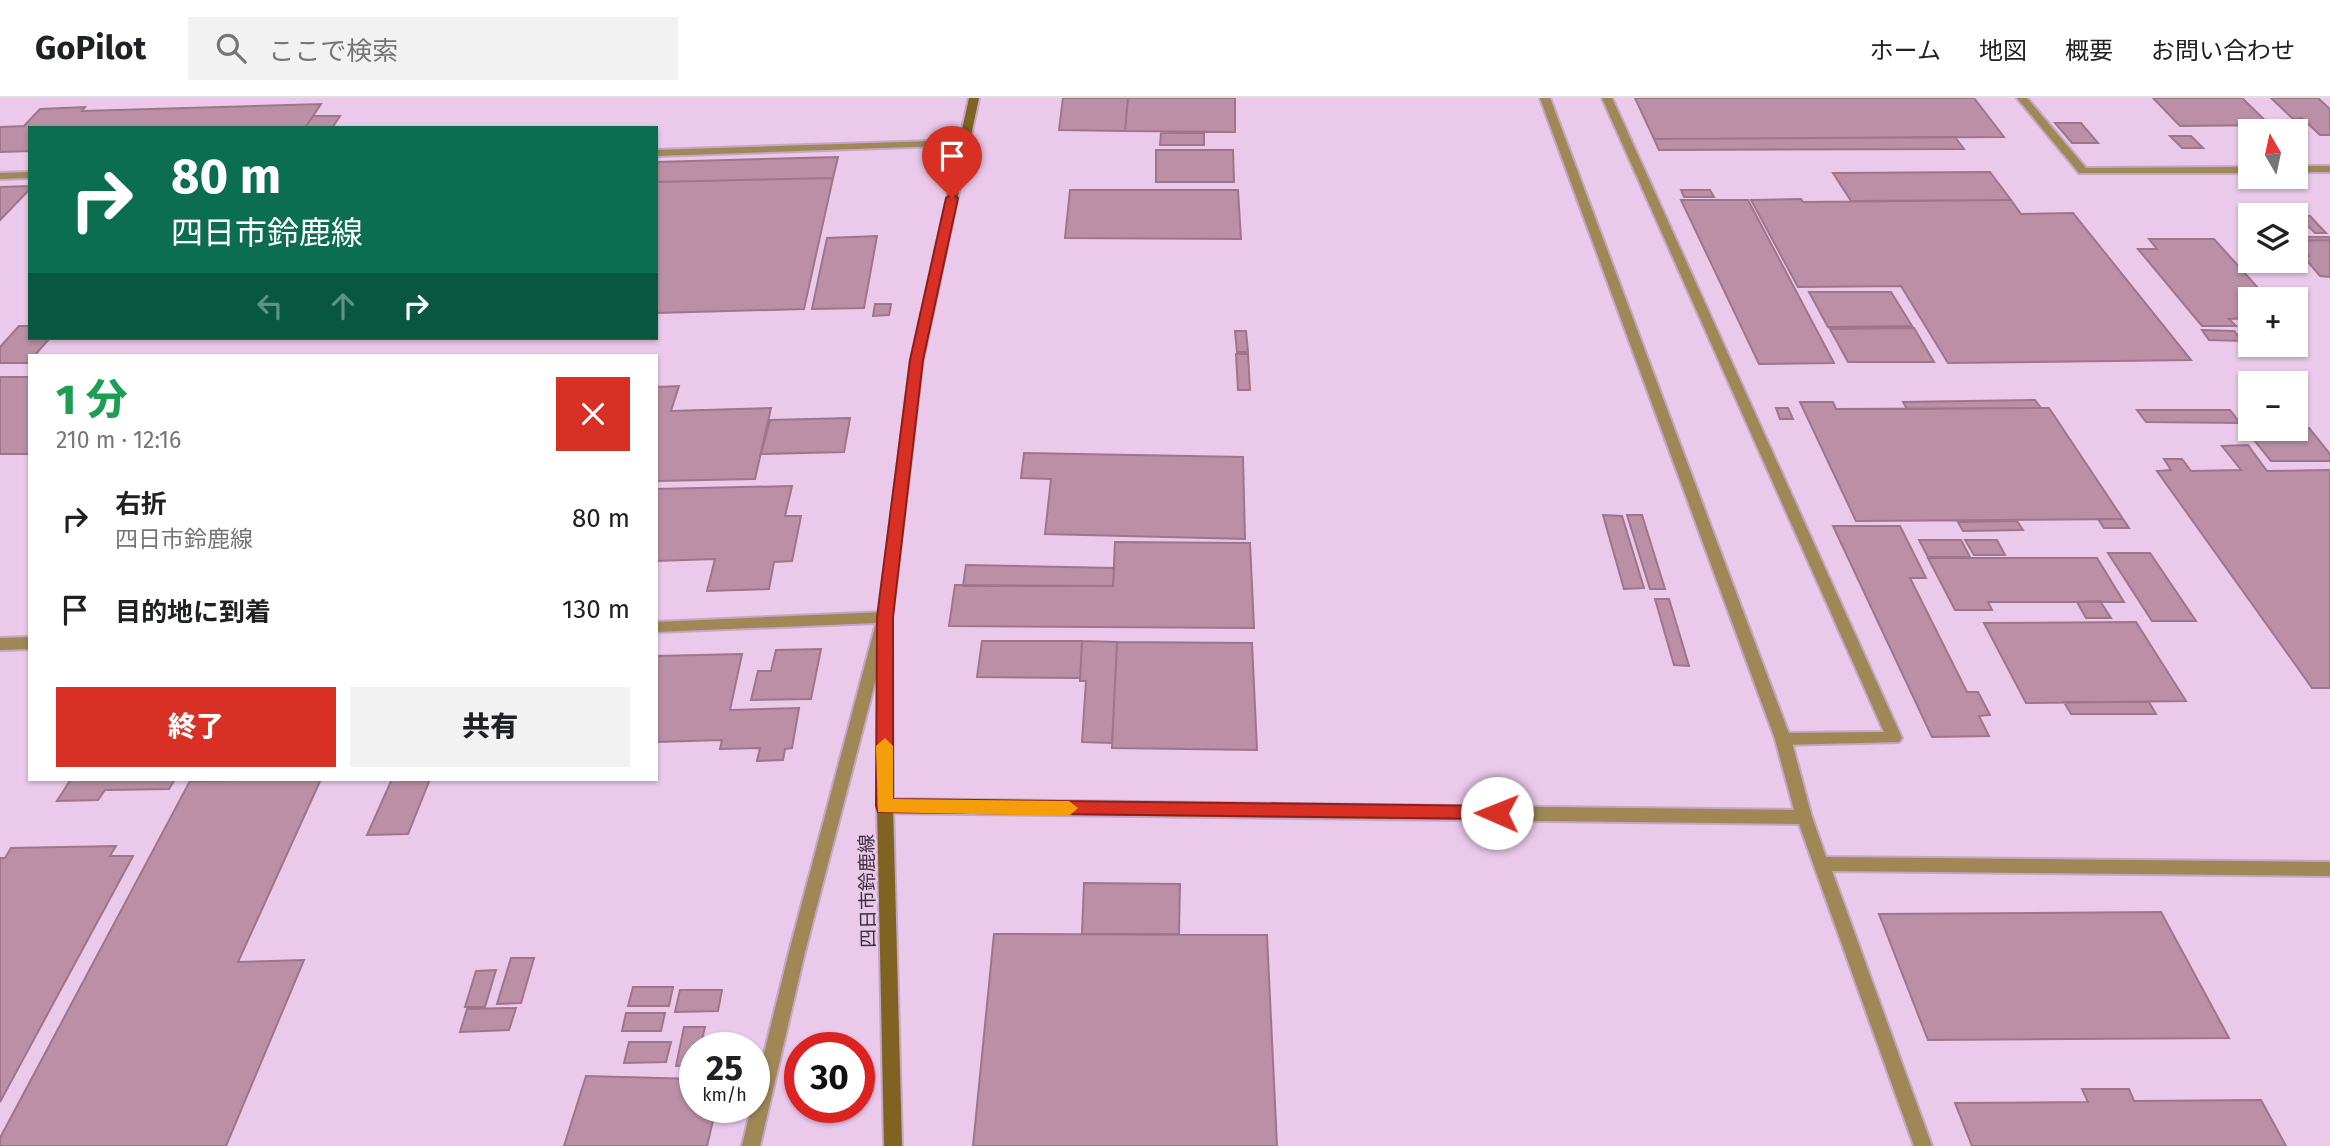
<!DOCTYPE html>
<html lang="ja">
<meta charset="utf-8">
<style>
:root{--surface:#fff;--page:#f2f2f2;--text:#202124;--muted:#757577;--line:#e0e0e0;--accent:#d93025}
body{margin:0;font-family:"Fira Sans","Noto Sans JP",sans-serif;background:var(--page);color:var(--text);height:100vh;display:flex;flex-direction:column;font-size:26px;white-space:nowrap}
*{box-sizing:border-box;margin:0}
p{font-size:23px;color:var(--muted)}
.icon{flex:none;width:38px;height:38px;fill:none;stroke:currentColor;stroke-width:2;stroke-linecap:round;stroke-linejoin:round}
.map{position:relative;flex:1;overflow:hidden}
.details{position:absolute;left:28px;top:256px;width:630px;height:427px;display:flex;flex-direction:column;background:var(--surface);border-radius:0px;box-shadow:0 2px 5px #0004}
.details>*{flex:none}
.hud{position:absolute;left:28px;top:28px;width:630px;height:214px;border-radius:0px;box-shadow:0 2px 5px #0004;background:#0b6e4f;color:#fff;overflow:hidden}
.needle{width:46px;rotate:351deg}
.controls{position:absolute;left:2238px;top:21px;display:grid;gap:14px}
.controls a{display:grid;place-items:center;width:70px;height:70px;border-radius:0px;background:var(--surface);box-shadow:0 2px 5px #0004;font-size:35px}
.speed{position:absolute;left:679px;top:934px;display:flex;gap:14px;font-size:35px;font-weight:700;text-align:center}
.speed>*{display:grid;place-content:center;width:91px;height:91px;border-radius:50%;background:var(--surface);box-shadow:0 2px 5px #0004;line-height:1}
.speed small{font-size:18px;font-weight:400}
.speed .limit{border:10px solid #d22;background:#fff;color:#111}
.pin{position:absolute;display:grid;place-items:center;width:60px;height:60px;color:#fff;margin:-72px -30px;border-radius:50% 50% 50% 0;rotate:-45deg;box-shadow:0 0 7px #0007}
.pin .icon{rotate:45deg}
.me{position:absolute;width:77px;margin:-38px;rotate:271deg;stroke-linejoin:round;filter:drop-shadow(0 0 5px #0008)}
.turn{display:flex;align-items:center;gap:24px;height:147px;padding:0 28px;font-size:32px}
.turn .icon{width:91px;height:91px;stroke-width:2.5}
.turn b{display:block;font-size:49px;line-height:60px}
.lanes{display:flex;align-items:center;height:66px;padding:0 28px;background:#0003;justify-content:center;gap:35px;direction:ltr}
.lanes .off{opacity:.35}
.round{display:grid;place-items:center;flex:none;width:74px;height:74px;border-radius:0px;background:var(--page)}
.summary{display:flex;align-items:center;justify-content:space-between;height:119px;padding:0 28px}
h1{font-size:42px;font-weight:800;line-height:52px;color:#1e9e55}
.button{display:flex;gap:14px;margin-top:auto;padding:14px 28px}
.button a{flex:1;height:80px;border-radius:0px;background:var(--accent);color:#fff;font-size:28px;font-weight:800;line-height:80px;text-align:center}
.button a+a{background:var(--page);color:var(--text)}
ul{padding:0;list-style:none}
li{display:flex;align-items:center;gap:21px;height:91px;padding:0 28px}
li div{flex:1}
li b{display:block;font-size:26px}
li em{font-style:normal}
header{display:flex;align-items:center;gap:42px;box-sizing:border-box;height:98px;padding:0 35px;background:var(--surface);border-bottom:2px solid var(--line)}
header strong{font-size:33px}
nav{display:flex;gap:38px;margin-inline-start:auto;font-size:24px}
.search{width:490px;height:63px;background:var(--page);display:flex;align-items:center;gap:18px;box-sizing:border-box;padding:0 24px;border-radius:0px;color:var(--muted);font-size:26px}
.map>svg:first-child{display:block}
</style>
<header>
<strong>GoPilot</strong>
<div class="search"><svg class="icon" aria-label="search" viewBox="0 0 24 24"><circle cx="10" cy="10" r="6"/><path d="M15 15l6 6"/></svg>ここで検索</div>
<nav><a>ホーム</a><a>地図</a><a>概要</a><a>お問い合わせ</a></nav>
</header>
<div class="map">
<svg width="2330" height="1048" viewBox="0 0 2330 1048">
<rect width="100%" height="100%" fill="#ebc9eb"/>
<path fill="#bb90a7" stroke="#9e758b" stroke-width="2" d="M1063,0h65l-3,33 -66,-1z
M1128,0h107v34l-110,-1z
M1635,0h339l30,39 -350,2z
M2153,0h89l28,27 -90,1z
M2271,0h47l12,11v26h-10l-18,-17 -9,1z
M321,6l-16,24h-275v23l-30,1v-25l24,-1 16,-17 45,-2 -3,4z
M313,18h27l-8,12h-27z
M2055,25h26l17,20h-26z
M1161,35h43v12h-44z
M2170,38h21l12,12h-21z
M1955,39l9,12 -305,1 -5,-11z
M1156,52h77l1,32h-78z
M838,59l-5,21 -177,4v-20z
M1990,74l21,28 -160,1 -18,-28z
M833,80l-29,131 -148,4v-131z
M30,88v3l-30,31v-33z
M1070,92h168l3,49 -176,-1z
M1681,92h29l4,7h-30z
M1801,101l2,3 208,-2 10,14 52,-1 118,147 -243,3 -47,-77 -103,1 -47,-87z
M1681,102h67l86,163 -75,1z
M2298,118h12l16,17h-11z
M877,138l-13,72 -52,1 15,-71z
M2296,139h34v3l-34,1z
M2149,141h65l54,60h-18v19l-21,1 7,7h-34l-64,-77h19z
M2330,142v37l-10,-1 -17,-20h6l-13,-15z
M1809,194h82l21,34 -84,1z
M875,206h16l-2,11 -16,1z
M19,228h11v12h20l-15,17h-5l-1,8h-29v-16z
M1914,230l20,34h-86l-18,-33z
M2202,232l32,1 8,10 -33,-1z
M1235,233h11l2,21h-11z
M1236,256h12l2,36h-12z
M0,279h30v77h-30z
M679,288l-8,25 100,-3 -16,71 -99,2v-94z
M2035,302l6,8 -134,1 -4,-7z
M1800,304h33l3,7 213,-1 74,111 -267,2z
M1776,310h12l5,11h-13z
M2137,312h93l10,13 -94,-1z
M850,320l-6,34 -83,2 9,-34z
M2309,330l21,26v7h-59l-26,-32z
M2248,347l19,26 63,-1v218h-18l-155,-217 14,-1 -7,-11h18l9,12 50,-1 -19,-24z
M1024,355l219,4 2,82 -200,-5 6,-55 -30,-1z
M792,388l-7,30h16l-9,45 -18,1 -5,27 -62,2 8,-32 -59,2v-72z
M1603,417l19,1 22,72 -20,1z
M1627,417h15l23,74h-15z
M2098,421h25l6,9h-25z
M2017,423l6,9 -60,1 -5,-9z
M1833,428h67l26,52h-16l57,114h11l12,23 -11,1 10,20 -57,1z
M1919,442h42l9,17h-42z
M1965,442h32l8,15h-31z
M1115,444l135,1 4,85 -305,-2 6,-41 158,1z
M2108,455h42l46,68h-44z
M1928,460h169l27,44h-136l4,8h-37z
M966,467l148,3 -1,18h-150z
M1655,501h14l20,67 -15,-1z
M2100,503l11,17h-25l-9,-16z
M2136,524l50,79 -160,2 -42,-80z
M982,543h100l-2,37 -103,-1z
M1082,543l35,1 -5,101 -30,-1 4,-61h-6z
M1117,544l135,1 5,107 -145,-2z
M821,551l-10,50 -60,1 7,-29h13l5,-21z
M742,556l-12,56 69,-2 -7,40 -7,1 -2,11 -26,1 3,-13 -40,1 2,-9 -66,2v-86z
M2064,604h85l7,12h-85z
M71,681h104l-6,10 -64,1 -7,10 -41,1z
M321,681l-83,183 66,-2 -78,186h-226v-8l190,-357z
M392,681h38l-22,55 -41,1z
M116,748l-6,10h23l-133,246v-244h5l6,-10z
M1084,785l96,1 -1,50h-97z
M2161,814l68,126 -301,2 -49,-126z
M994,836l273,1 10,211h-304z
M511,860h23l-13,45 -24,1z
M496,872l-11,37h-20l11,-36z
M633,889h40l-4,19h-41z
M680,892h42l-4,21 -43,1z
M516,910l-7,22 -49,2 7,-23z
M626,915h39l-4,18h-39z
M684,929h21l-5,21h-5v17l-19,1z
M629,944h42l-5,20 -42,1z
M586,978l109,3v29h21l-9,38h-143z
M2082,991h47l5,12 127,-1 25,46h-314l-17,-43 133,-1z"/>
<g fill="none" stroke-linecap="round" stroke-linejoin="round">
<g stroke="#c4a7c5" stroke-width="4">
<path id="lane" d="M1602,0h10l290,640 -3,4 -116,3 -5,-2 -3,-4 3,-4 5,-2 101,-1z
M2017,0h10l59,70 164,-1v6h-171z
M2296,68h34v6h-34z"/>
</g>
<g stroke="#c4a7c5" stroke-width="4">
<path id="street" d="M1540,0h10l241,641 21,78 14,40 504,5v14l-498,-5 100,275h-18l-115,-322 -914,-11 -6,-2 -2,-5 2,-5 6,-2 909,11 -19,-71z
M964,42l5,3 -2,2 -311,11v-6z
M30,74v6l-30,1v-6z
M885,514l5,1 2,4 -87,335 -45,194h-18l9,-38h3v-14l35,-142 87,-329 -220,9v-10z
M30,539v12l-30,1v-12z"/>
</g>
<g stroke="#c4a7c5" stroke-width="4">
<path id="secondary" d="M969,0h10l-56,262 -31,257 1,189 9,340h-18l-7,-340 1,-189 33,-257z"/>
</g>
<use href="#lane" fill="#9f8856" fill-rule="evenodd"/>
<use href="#street" fill="#9f8856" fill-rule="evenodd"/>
<use href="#secondary" fill="#7e6322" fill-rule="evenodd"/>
</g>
<path fill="#d93025" stroke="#8d1f18" stroke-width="2" d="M952,96l6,4 -35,162 -30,257v182l604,7 6,2 3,5 -3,6 -625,-7 -2,-6 1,-189 33,-257 36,-162z"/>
<path fill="#f59e0b" d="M885,640l8,8v53l176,2 9,7 -9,8 -191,-4 -2,-66z"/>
<g text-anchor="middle" stroke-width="5" stroke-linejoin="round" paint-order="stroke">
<g font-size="19" fill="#3c2f3d" stroke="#ebc9eb">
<text transform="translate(867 793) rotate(-91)" y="7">四日市鈴鹿線</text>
</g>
</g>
</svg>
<div class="controls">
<a><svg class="needle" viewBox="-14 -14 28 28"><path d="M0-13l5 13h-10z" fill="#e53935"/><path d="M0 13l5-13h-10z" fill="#757577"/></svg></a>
<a><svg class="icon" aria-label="layers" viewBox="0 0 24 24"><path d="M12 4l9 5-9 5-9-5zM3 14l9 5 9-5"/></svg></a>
<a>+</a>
<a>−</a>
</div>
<div class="speed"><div>25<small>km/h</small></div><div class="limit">30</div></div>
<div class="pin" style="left:952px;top:100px;background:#d93025"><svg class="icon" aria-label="arrive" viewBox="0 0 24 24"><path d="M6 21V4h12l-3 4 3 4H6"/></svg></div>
<svg class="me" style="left:1497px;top:715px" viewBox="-20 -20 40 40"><circle r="19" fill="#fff"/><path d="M0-13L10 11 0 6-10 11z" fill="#d93025"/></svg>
<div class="hud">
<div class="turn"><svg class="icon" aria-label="right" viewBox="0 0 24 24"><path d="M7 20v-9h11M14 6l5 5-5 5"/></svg><div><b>80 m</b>四日市鈴鹿線</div></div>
<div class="lanes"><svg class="icon off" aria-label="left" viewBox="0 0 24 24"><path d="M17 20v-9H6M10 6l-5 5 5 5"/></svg><svg class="icon off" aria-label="ahead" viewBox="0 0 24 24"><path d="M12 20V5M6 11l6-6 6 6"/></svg><svg class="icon" aria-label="right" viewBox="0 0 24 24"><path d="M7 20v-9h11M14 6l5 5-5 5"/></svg></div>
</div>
<section class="details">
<div class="summary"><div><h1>1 分</h1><p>210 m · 12:16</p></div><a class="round" style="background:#d93025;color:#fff"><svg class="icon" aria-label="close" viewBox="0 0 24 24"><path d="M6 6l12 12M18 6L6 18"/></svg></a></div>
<ul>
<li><svg class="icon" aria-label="right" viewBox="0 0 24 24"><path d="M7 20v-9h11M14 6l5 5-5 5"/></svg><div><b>右折</b><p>四日市鈴鹿線</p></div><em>80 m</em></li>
<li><svg class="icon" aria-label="arrive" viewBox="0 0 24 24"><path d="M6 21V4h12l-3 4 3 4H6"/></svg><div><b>目的地に到着</b></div><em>130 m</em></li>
</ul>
<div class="button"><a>終了</a><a>共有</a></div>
</section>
</div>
